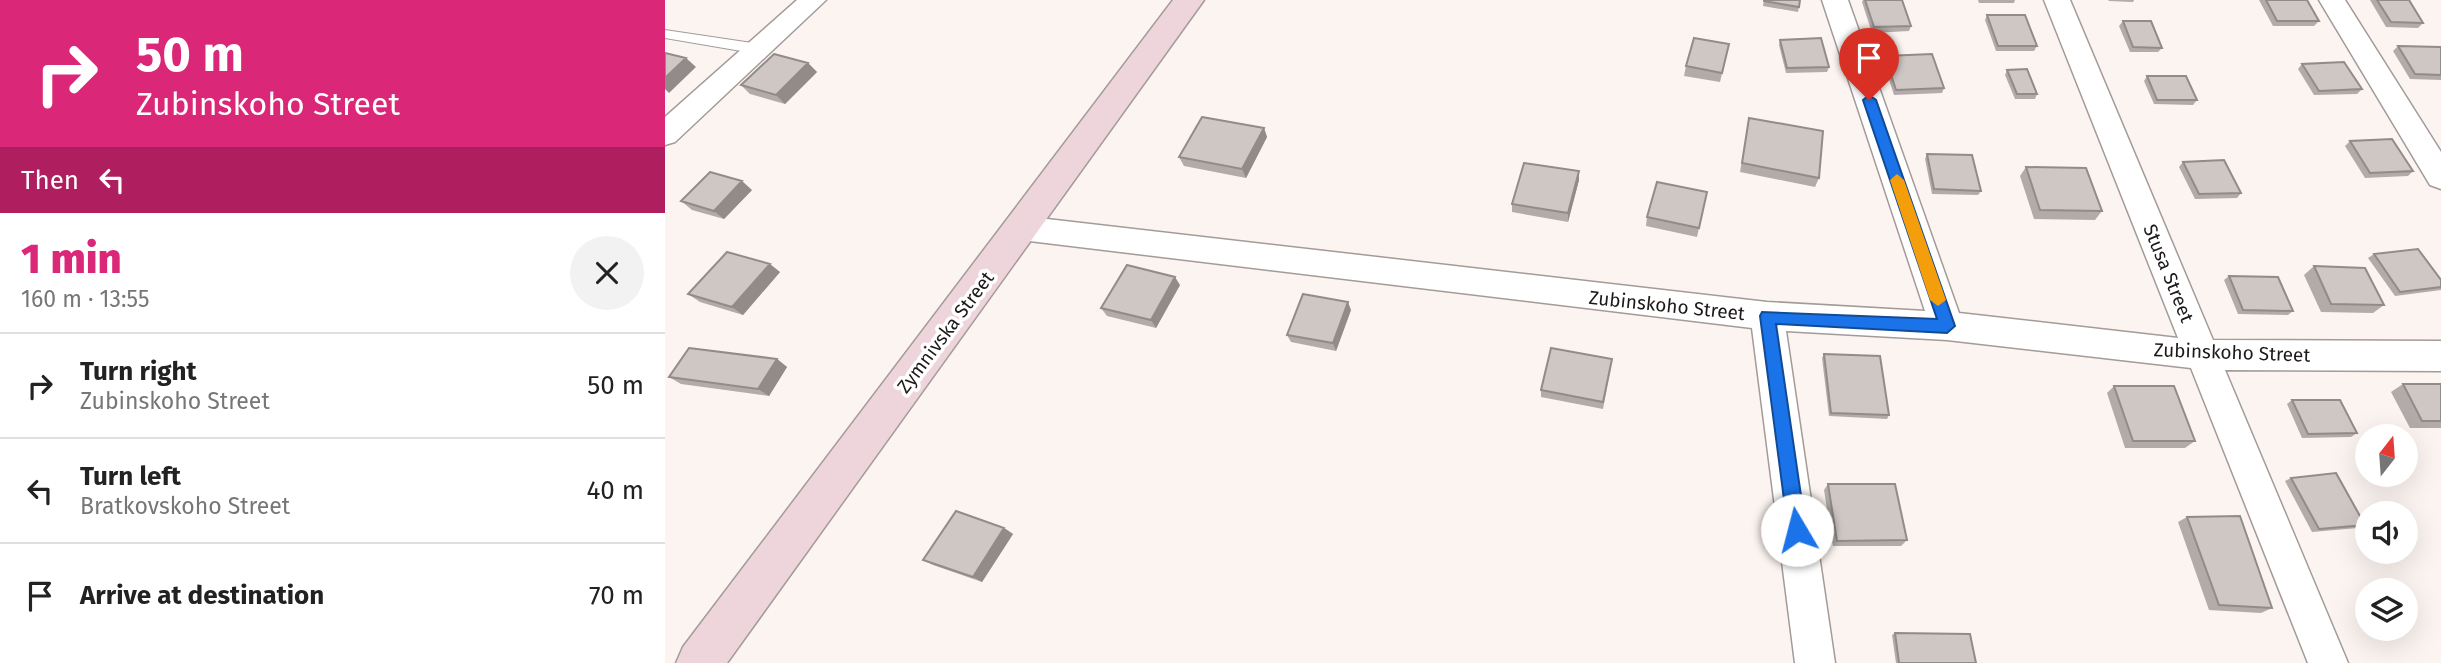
<!DOCTYPE html>
<meta charset="utf-8">
<style>
:root{--surface:#fff;--page:#f2f2f2;--text:#222;--muted:#767676;--line:#e0e0e0;--accent:#db2777}
body{margin:0;font-family:"Fira Sans",sans-serif;background:var(--page);color:var(--text);height:100vh;display:flex;flex-direction:column;font-size:26px;white-space:nowrap}
*{box-sizing:border-box;margin:0}
p{font-size:23px;color:var(--muted)}
.icon{flex:none;width:38px;height:38px;fill:none;stroke:currentColor;stroke-width:2;stroke-linecap:round;stroke-linejoin:round}
.map{position:relative;flex:1;overflow:hidden}
.details{display:flex;flex-direction:column;background:var(--surface);width:665px}
.details>*{flex:none}
.hud{background:#db2777;color:#fff;overflow:hidden}
.needle{width:46px;rotate:17deg}
.fabs{position:absolute;left:1690px;top:424px;display:grid;gap:14px}
.fabs a{display:grid;place-items:center;width:63px;height:63px;border-radius:50%;background:var(--surface);box-shadow:0 7px 28px #0002;font-size:35px}
.pin{position:absolute;display:grid;place-items:center;width:60px;height:60px;color:#fff;margin:-72px -30px;border-radius:50% 50% 50% 0;rotate:-45deg;box-shadow:0 0 7px #0007}
.pin .icon{rotate:45deg}
.me{position:absolute;width:77px;margin:-38px;rotate:352deg;stroke-linejoin:round;filter:drop-shadow(0 0 5px #0008)}
.turn{display:flex;align-items:center;gap:24px;height:147px;padding:0 21px;font-size:32px}
.turn .icon{width:91px;height:91px;stroke-width:2.5}
.turn b{display:block;font-size:49px;line-height:60px}
.then{display:flex;align-items:center;height:66px;padding:0 21px;background:#0003;gap:14px;font-size:26px}
.round{display:grid;place-items:center;flex:none;width:74px;height:74px;border-radius:37px;background:var(--page)}
.overview{display:flex;align-items:center;justify-content:space-between;height:119px;padding:0 21px}
h1{font-size:42px;font-weight:800;line-height:52px;color:var(--accent)}
ul{padding:0;list-style:none}
li{display:flex;align-items:center;gap:21px;height:105px;padding:0 21px;border-top:2px solid var(--line)}
li div{flex:1}
li b{display:block;font-size:26px}
li em{font-style:normal}
main{display:flex;flex:1;min-height:0}
.map>svg:first-child{display:block}
</style>
<main>
<section class="details">
<div class="hud">
<div class="turn"><svg class="icon" aria-label="right" viewBox="0 0 24 24"><path d="M7 20v-9h11M14 6l5 5-5 5"/></svg><div><b>50 m</b>Zubinskoho Street</div></div>
<div class="then">Then<svg class="icon" aria-label="left" viewBox="0 0 24 24"><path d="M17 20v-9H6M10 6l-5 5 5 5"/></svg></div>
</div>
<div class="overview"><div><h1>1 min</h1><p>160 m · 13:55</p></div><a class="round"><svg class="icon" aria-label="close" viewBox="0 0 24 24"><path d="M6 6l12 12M18 6L6 18"/></svg></a></div>
<ul>
<li><svg class="icon" aria-label="right" viewBox="0 0 24 24"><path d="M7 20v-9h11M14 6l5 5-5 5"/></svg><div><b>Turn right</b><p>Zubinskoho Street</p></div><em>50 m</em></li>
<li><svg class="icon" aria-label="left" viewBox="0 0 24 24"><path d="M17 20v-9H6M10 6l-5 5 5 5"/></svg><div><b>Turn left</b><p>Bratkovskoho Street</p></div><em>40 m</em></li>
<li><svg class="icon" aria-label="arrive" viewBox="0 0 24 24"><path d="M6 21V4h12l-3 4 3 4H6"/></svg><div><b>Arrive at destination</b></div><em>70 m</em></li>
</ul>
</section>
<div class="map">
<svg width="1776" height="663" viewBox="0 0 1776 663">
<rect width="100%" height="100%" fill="#fcf4f0"/>
<g fill="none" stroke-linecap="round" stroke-linejoin="round">
<g stroke="#a39b98" stroke-width="2">
<path id="service" d="M0,30l94,14 6,5 -6,5 -94,-16z"/>
</g>
<g stroke="#a39b98" stroke-width="3">
<path id="minor" d="M132,0h29l-151,142 -10,3v-28z
M1157,0h26l111,313 219,25 -134,-338h26l143,340 228,1v30l-216,-1 123,293h-40l-117,-295 -244,-28 -161,-9 49,332h-40l-43,-335 -731,-88 -11,-3 -5,-9 5,-9 11,-3 746,86 158,9z
M1654,0h26l96,152v37l-11,-4z"/>
</g>
<g stroke="#a39b98" stroke-width="3">
<path id="secondary" d="M508,0h31l-477,663h-51l7,-16z"/>
</g>
<use href="#service" fill="#fff" fill-rule="evenodd"/>
<use href="#minor" fill="#fff" fill-rule="evenodd"/>
<use href="#secondary" fill="#eed5dc" fill-rule="evenodd"/>
</g>
<path fill="#b2aba9" d="M1099,0h36l-2,12 -35,-6z
M1198,0h39l9,26 -2,5 -37,2 -10,-31z
M1313,0h37l-1,3h-35z
M1443,0h26l-1,2 -24,-1z
M1594,0h48l12,21 -5,5h-41z
M1705,0h39l14,23 -5,5 -32,-1z
M1322,15l50,31 -3,5h-38l-11,-31z
M1458,21l39,27 -4,4h-28l-11,-26z
M1115,40l49,27 -2,5 -41,1 -7,-28z
M1064,44l-9,38 -36,-6 2,-10z
M1733,46l43,1v33l-31,-1 -17,-28z
M1220,56l59,32 -2,5 -48,2 -11,-34z
M143,63l9,9 -32,32 -35,-10 -9,-9z
M1637,64l60,25 -5,5 -43,1 -16,-26z
M1342,70l30,24 -2,5h-20l-10,-24z
M1482,76l50,24 -4,5 -39,-1 -10,-23z
M1084,118l70,60 -4,9 -75,-15z
M599,128l3,9 -21,41 -62,-12 -5,-9z
M1685,141l63,30 -5,5 -43,2 -20,-32z
M1262,154l54,37 -3,4 -46,-1 -7,-35z
M1518,162l58,31 -4,5 -42,1 -16,-32z
M1361,167l76,44 -7,9 -61,-1 -14,-43z
M914,180l-11,42 -56,-10v-8z
M87,190l-28,29 -32,-9 -11,-9z
M1042,192l-10,45 -51,-11 1,-9z
M1709,254l67,26v10l-46,6 -27,-38z
M1649,266l70,39 -11,8 -52,-1 -17,-37z
M115,272l-37,43 -43,-13 -12,-8z
M1564,276l64,35 -5,4 -50,-1 -14,-34z
M515,285l-24,43 -49,-12 -6,-8z
M686,310l-15,41 -45,-9 -4,-7z
M1159,354l65,61 -2,4 -58,-3 -7,-58z
M112,359l10,8 -18,29 -88,-12 -12,-7z
M946,367l-8,42 -62,-12v-7z
M1738,384h38v44h-31l-19,-36z
M1449,386l81,55 -10,7h-60l-18,-55z
M1627,400l65,33 -6,4 -49,1 -15,-34z
M1626,478l74,47 -7,3 -46,4 -27,-51z
M1163,484l79,56 -6,6h-68l-9,-56z
M1522,517l85,91 -11,5 -52,-3 -31,-88z
M339,528l9,6 -31,48 -49,-17 -10,-5z
M1230,633l81,30h-80l-4,-28z"/>
<path fill="#918b89" d="M21,58l10,9 -27,26 -4,-4v-11z
M143,63l9,9 -32,32 -9,-9z
M599,128l3,9 -21,41 -4,-9z
M914,171v9l-11,42v-9z
M77,181l10,9 -28,29 -10,-8z
M105,264l10,8 -37,43 -11,-8z
M510,277l5,8 -24,43 -5,-8z
M683,302l3,8 -15,41 -3,-8z
M112,359l10,8 -18,29 -11,-7z
M339,528l9,6 -31,48 -9,-5z"/>
<path fill="#cfc7c4" stroke="#918b89" stroke-width="2" d="M1099,0h36l-1,7 -35,-6z
M1200,0h37l9,26 -37,1z
M1601,0h41l12,21h-42z
M1712,0h32l14,23 -32,-1z
M1322,15h38l12,31h-39z
M1458,21h28l11,27 -29,-1z
M1029,38l35,6 -7,29 -36,-7z
M1156,38l8,29 -42,1 -7,-28z
M1733,46l43,1v28l-26,-1z
M0,53l21,5 -21,20z
M109,54l34,9 -32,32 -35,-10z
M1267,54l12,34 -48,2 -11,-34z
M1679,62l18,27 -43,2 -17,-27z
M1362,69l10,25h-20l-10,-24z
M1482,76h39l11,24h-40z
M537,117l62,11 -22,41 -63,-12z
M1084,118l74,13 -4,47 -77,-15z
M1727,139l21,32 -43,2 -20,-32z
M1262,154l45,1 9,36 -47,-2z
M1559,160l17,33 -42,1 -16,-32z
M859,163l55,8 -11,42 -56,-9z
M1361,167l60,1 16,43 -62,-1z
M45,172l32,9 -28,30 -33,-10z
M992,182l50,10 -8,36 -52,-11z
M1753,249l23,31v7l-41,5 -26,-38z
M62,252l43,12 -38,43 -44,-13z
M462,265l48,12 -24,43 -50,-12z
M1649,266l51,2 19,37 -53,-1z
M1564,276l49,1 15,34 -50,-1z
M638,294l45,8 -15,41 -46,-8z
M24,348l88,11 -19,30 -89,-12z
M886,348l61,11 -9,43 -62,-12z
M1159,354l56,2 9,59 -58,-2z
M1738,384h38v37h-19z
M1449,386h60l21,55h-62z
M1627,400h48l17,33 -49,1z
M1671,473l29,52 -46,4 -28,-51z
M1163,484h67l12,56 -70,1z
M291,511l48,17 -31,49 -50,-17z
M1575,516l32,92 -53,-3 -32,-88z
M1230,633l75,1 6,29h-77z"/>
<path fill="#1a73e8" stroke="#114b97" stroke-width="2" d="M1204,95l7,5 79,226 -8,7 -171,-9 30,206 -3,6 -6,2 -7,-2 -2,-6 -28,-214 2,-4 175,7 -74,-219z"/>
<path fill="#f59e0b" d="M1232,174l7,6 42,120 -8,6 -8,-6 -40,-120z"/>
<g text-anchor="middle" stroke-width="7" stroke-linejoin="round" paint-order="stroke">
<g font-size="19" fill="#1c1918" stroke="#fff">
<text transform="translate(1504 273) rotate(68)" y="7">Stusa Street</text>
<text transform="translate(1002 305) rotate(6)" y="7">Zubinskoho Street</text>
<text transform="translate(280 332) rotate(-53)" y="7">Zymnivska Street</text>
<text transform="translate(1567 352) rotate(2)" y="7">Zubinskoho Street</text>
</g>
</g>
</svg>
<div class="fabs">
<a><svg class="needle" viewBox="-14 -14 28 28"><path d="M0-13l5 13h-10z" fill="#e53935"/><path d="M0 13l5-13h-10z" fill="#767676"/></svg></a>
<a><svg class="icon" aria-label="sound" viewBox="0 0 24 24"><path d="M4 9h4l5-4v14l-5-4H4zM17 9q2 3 0 6"/></svg></a>
<a><svg class="icon" aria-label="layers" viewBox="0 0 24 24"><path d="M12 4l9 5-9 5-9-5zM3 14l9 5 9-5"/></svg></a>
</div>
<div class="pin" style="left:1204px;top:100px;background:#d93025"><svg class="icon" aria-label="arrive" viewBox="0 0 24 24"><path d="M6 21V4h12l-3 4 3 4H6"/></svg></div>
<svg class="me" style="left:1132px;top:530px" viewBox="-20 -20 40 40"><circle r="19" fill="#fff"/><path d="M0-13L10 11 0 6-10 11z" fill="#1a73e8"/></svg>
</div>
</main>
